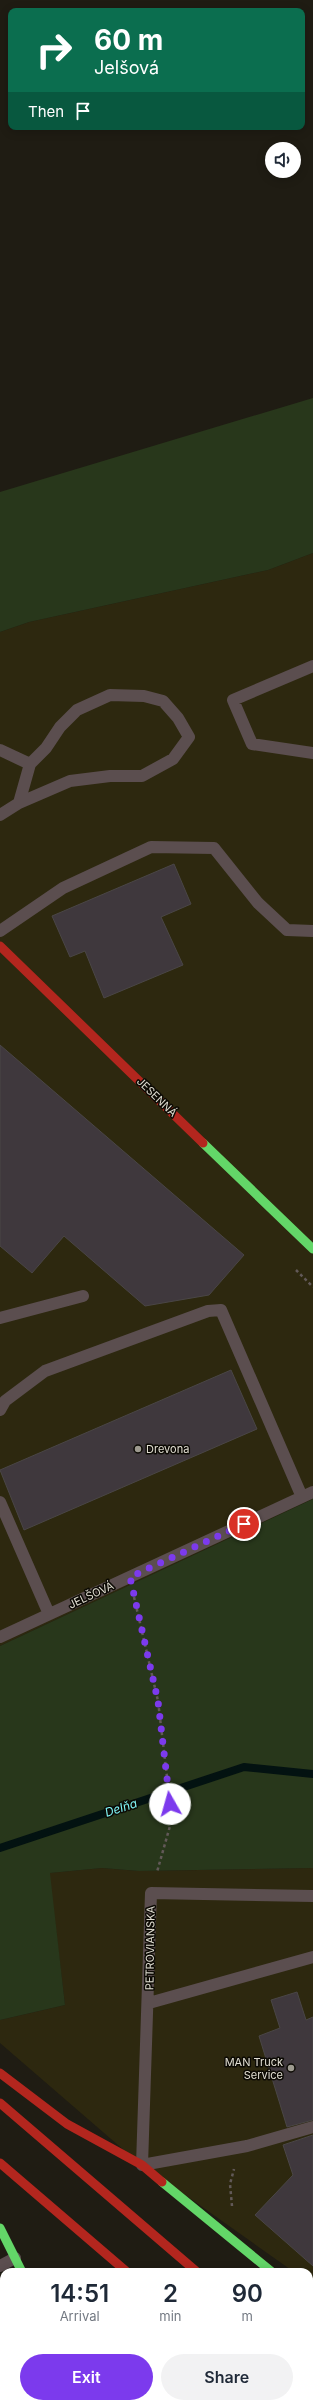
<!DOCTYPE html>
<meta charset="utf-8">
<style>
:root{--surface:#fff;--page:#f2f2f3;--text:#1f2937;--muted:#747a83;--accent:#7c3aed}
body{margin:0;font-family:Inter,sans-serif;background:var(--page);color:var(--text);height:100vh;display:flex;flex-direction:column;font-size:15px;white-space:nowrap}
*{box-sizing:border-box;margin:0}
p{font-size:13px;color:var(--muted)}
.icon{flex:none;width:22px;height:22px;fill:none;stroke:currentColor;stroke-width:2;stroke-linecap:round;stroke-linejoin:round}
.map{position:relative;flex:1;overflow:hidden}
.drawer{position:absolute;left:0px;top:2268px;width:313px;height:140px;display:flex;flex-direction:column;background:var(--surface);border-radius:12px 12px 0 0;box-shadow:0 2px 10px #0003}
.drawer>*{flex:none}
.banner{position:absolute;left:8px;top:8px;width:297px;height:122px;border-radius:8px;box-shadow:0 2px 10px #0003;background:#0b6e4f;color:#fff;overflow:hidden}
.fabs{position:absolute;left:265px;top:142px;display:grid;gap:8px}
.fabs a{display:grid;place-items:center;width:36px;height:36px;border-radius:50%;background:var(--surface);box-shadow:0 2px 10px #0003;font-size:20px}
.pin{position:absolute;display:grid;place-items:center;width:34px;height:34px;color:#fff;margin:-17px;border:2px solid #fff;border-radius:50%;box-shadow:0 1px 4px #0007}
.me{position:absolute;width:44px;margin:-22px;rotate:353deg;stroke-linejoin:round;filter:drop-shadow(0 0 3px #0008)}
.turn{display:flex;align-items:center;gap:14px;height:84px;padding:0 20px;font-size:18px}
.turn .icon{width:52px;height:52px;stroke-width:2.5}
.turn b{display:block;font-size:28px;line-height:34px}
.then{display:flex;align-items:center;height:38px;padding:0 20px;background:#0003;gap:8px;font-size:15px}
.eta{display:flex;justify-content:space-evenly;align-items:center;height:68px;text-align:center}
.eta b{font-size:24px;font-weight:600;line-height:28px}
.cta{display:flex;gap:8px;margin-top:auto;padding:8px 20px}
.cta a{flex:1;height:46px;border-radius:24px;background:var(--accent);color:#fff;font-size:16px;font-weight:600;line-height:46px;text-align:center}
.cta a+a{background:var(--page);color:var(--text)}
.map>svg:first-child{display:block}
</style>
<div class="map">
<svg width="313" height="2408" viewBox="0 0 313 2408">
<rect width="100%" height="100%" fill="#1f1c13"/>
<path fill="#2d280f" d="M313,553v946l-313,147v-1014l29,-10 239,-52z
M102,1868l37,3 174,-3v418l-4,-3v-11h-15l-161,-114 -133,-115v-23l65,-15 -16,-132z"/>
<path fill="#28371b" d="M313,398v155l-45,17 -239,52 -29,10v-140z
M313,1499v369l-174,3 -37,-3 -52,5 15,132 -65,15v-374z"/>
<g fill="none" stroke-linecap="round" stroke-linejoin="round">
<path stroke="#031211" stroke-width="8" d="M0,1848l244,-81 69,7"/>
</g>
<path fill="#3f383d" stroke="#4a4646" d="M174,864l17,40 -30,13 22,48 -79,33 -19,-47 -15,6 -18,-41z
M0,1045l244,210 -35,40 -64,11 -81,-70 -32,37 -32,-27z
M231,1370l26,59 -233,101 -24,-60z
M297,1992l9,28 7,-3v103l-26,7 -28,-91 21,-8 -9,-28z
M313,2135v131l-58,-51 38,-40 -10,-30z"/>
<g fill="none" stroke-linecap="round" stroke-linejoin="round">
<path stroke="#625958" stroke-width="2.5" stroke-dasharray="3 3" stroke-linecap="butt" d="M296,1270l17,17
M134,1597l24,104 14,118 -15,53
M232,2206l-2,-22 4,-15"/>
<path stroke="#5b4e4f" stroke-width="12" d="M313,666l-80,34 19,44 61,9
M0,750l30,14
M0,815l19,-12 51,-22 40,-5h32l31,-17 16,-22 -11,-19 -15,-17 -19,-5 -34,-1 -33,15 -17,17 -14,21 -16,16 -11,39
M0,931l63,-43 88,-41 63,1 44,55 29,27 26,1
M0,1318l83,-22
M0,1410l5,-9 40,-30 163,-60 13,-1 81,187
M0,1502l49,112
M0,1637l313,-145
M313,1896l-162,-3 -9,272 105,-19 66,-19
M149,2003l164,-46
M0,2266l15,-8"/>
<path stroke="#5b4e4f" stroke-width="22" d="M309,2302l4,3
M86,2404l3,4
M130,2404v4"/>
<path stroke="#63d668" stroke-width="9" d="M203,1143l110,106
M162,2182l110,90
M0,2228l22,44
M281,2404l4,4"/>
<path stroke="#b3261e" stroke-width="9" d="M0,946l203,197
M0,2073l67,51 75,41 20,17
M0,2103l197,169
M0,2163l127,109
M309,2369l4,3"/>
</g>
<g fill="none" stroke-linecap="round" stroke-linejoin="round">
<path stroke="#7c3aed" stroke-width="7" stroke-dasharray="0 12.6" d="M170,1804l-12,-103 -28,-124 114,-53"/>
</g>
<g fill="#9d9a8f" stroke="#0c0a04" stroke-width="1.5">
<circle cx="138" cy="1449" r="4"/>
<circle cx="291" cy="2068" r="4"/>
</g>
<g text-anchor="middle" stroke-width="3" stroke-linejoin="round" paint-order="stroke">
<g font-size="11" fill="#e1ded2" stroke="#0c0a04">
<text transform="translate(157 1097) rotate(44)" y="4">JESENNÁ</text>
<text transform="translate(91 1595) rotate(-25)" y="4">JELŠOVÁ</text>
<text transform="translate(150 1948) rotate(-89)" y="4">PETROVIANSKA</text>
</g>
<g font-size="11" fill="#e1ded2" stroke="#0c0a04" text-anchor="start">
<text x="146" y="1453">Drevona</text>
<text x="283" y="2066" text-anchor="end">MAN Truck<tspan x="283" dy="13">Service</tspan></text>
</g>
<g font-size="12" font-style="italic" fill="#80f7f9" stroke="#0c0a04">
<text transform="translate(121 1808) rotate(-18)" y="4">Delňa</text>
</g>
</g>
</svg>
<div class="fabs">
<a><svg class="icon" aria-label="sound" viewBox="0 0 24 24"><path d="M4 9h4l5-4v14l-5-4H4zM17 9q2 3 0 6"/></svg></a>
</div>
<div class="pin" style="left:244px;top:1524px;background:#d93025"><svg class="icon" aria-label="arrive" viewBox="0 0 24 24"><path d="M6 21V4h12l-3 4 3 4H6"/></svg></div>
<svg class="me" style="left:170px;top:1804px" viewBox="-20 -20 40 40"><circle r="19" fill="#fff"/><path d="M0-13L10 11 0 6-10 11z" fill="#7c3aed"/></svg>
<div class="banner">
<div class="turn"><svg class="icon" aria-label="right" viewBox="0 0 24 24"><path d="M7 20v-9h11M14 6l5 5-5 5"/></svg><div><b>60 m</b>Jelšová</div></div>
<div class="then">Then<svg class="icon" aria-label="arrive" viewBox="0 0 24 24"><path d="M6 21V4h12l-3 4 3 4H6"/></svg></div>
</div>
<section class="drawer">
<div class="eta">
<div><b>14:51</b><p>Arrival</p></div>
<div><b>2</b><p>min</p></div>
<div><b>90</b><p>m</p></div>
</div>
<div class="cta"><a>Exit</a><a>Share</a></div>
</section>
</div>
